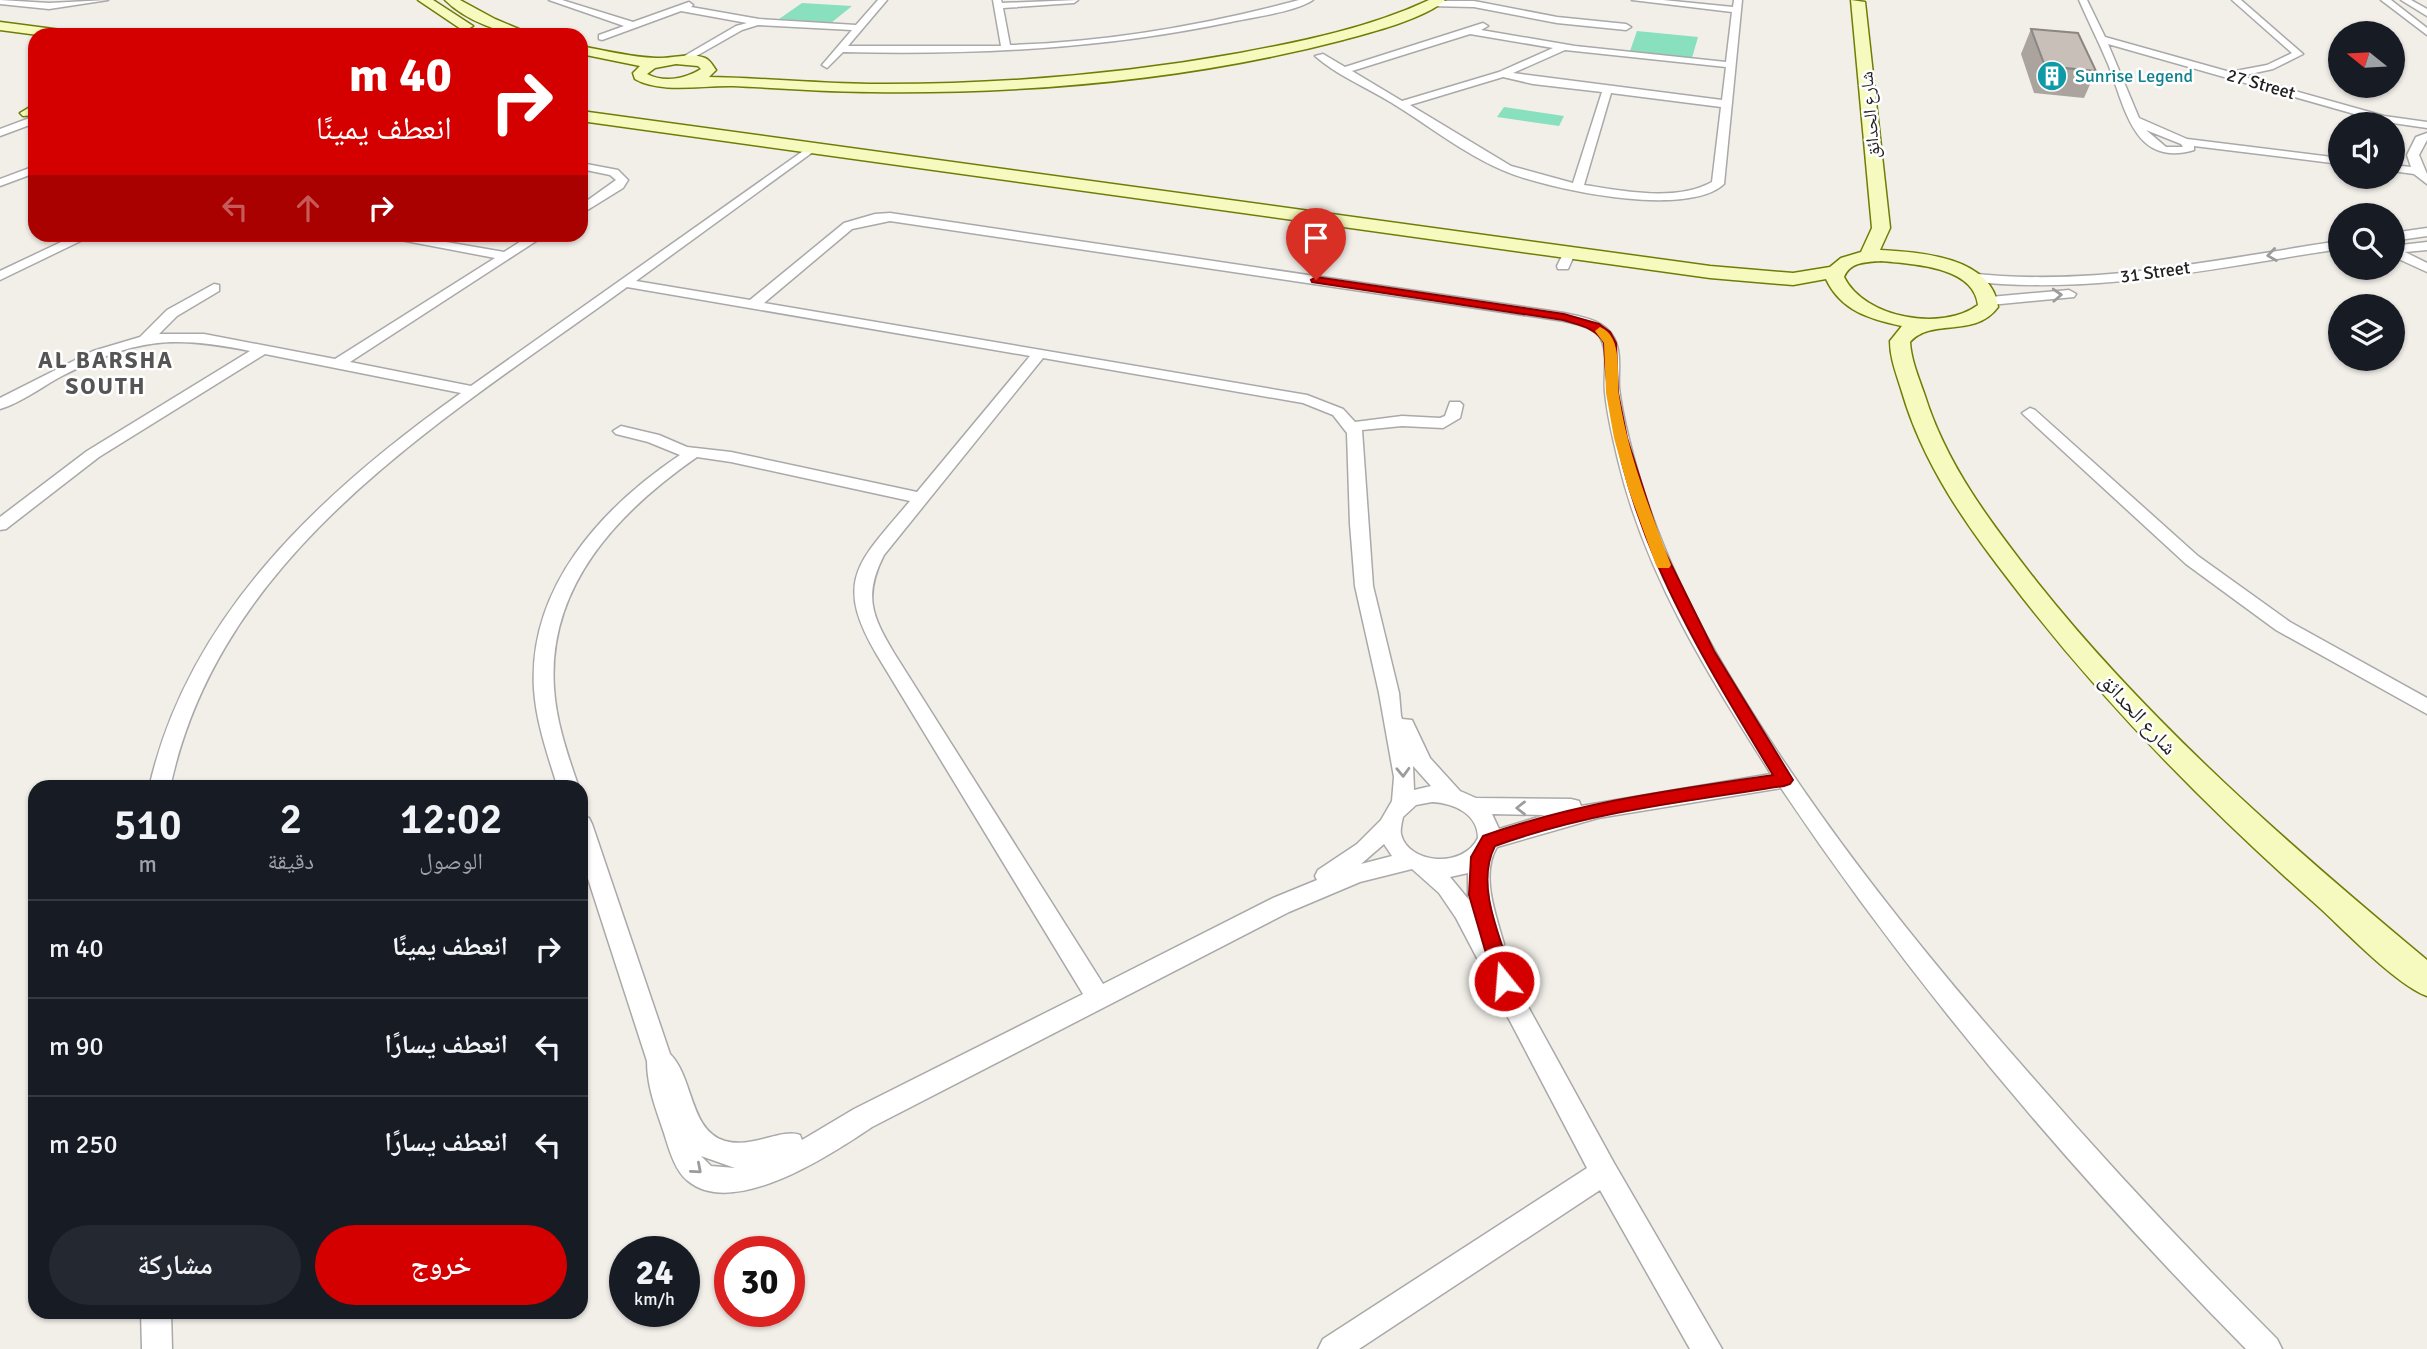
<!DOCTYPE html>
<html lang="ar">
<meta charset="utf-8">
<style>
:root{--surface:#171b24;--page:#242831;--text:#f1f3f6;--muted:#9ea1a6;--line:#363941;--accent:#d40000}
body{margin:0;font-family:Signika,"Noto Naskh Arabic",sans-serif;background:var(--page);color:var(--text);direction:rtl;height:100vh;display:flex;flex-direction:column;font-size:26px;white-space:nowrap}
*{box-sizing:border-box;margin:0}
p{font-size:23px;color:var(--muted)}
.icon{flex:none;width:38px;height:38px;fill:none;stroke:currentColor;stroke-width:2;stroke-linecap:round;stroke-linejoin:round}
.map{position:relative;flex:1;overflow:hidden;direction:ltr}
.details{position:absolute;left:28px;top:780px;width:560px;height:539px;display:flex;flex-direction:column;background:var(--surface);border-radius:21px;box-shadow:0 2px 5px #0004;direction:rtl}
.details>*{flex:none}
.guide{position:absolute;left:28px;top:28px;width:560px;height:214px;border-radius:21px;box-shadow:0 2px 5px #0004;direction:rtl;background:#d40000;color:#fff;overflow:hidden}
.needle{width:46px;rotate:288deg}
.controls{position:absolute;left:2328px;top:21px;display:grid;gap:14px}
.controls a{display:grid;place-items:center;width:77px;height:77px;border-radius:50%;background:var(--surface);box-shadow:0 2px 5px #0004;font-size:35px}
.speed{position:absolute;left:609px;top:1236px;display:flex;gap:14px;font-size:35px;font-weight:700;text-align:center}
.speed>*{display:grid;place-content:center;width:91px;height:91px;border-radius:50%;background:var(--surface);box-shadow:0 2px 5px #0004;line-height:1}
.speed small{font-size:18px;font-weight:400}
.speed .limit{border:10px solid #d22;background:#fff;color:#111}
.pin{position:absolute;display:grid;place-items:center;width:60px;height:60px;color:#fff;margin:-72px -30px;border-radius:50% 50% 50% 0;rotate:-45deg;box-shadow:0 0 7px #0007}
.pin .icon{rotate:45deg}
.me{position:absolute;width:77px;margin:-38px;rotate:343deg;stroke-linejoin:round;filter:drop-shadow(0 0 5px #0008)}
.turn{display:flex;align-items:center;gap:24px;height:147px;padding:0 21px;font-size:32px}
.turn .icon{width:91px;height:91px;stroke-width:2.5}
.turn b{display:block;font-size:49px;line-height:60px}
.lanes{display:flex;align-items:center;height:66px;padding:0 21px;background:#0003;justify-content:center;gap:35px;direction:ltr}
.lanes .off{opacity:.35}
.eta{display:flex;justify-content:space-evenly;align-items:center;height:119px;text-align:center}
.eta b{font-size:42px;font-weight:600;line-height:49px}
.primary-button{display:flex;gap:14px;margin-top:auto;padding:14px 21px}
.primary-button a{flex:1;height:80px;border-radius:42px;background:var(--accent);color:#fff;font-size:28px;font-weight:600;line-height:80px;text-align:center}
.primary-button a+a{background:var(--page);color:var(--text)}
ul{padding:0;list-style:none}
li{display:flex;align-items:center;gap:21px;height:98px;padding:0 21px;border-top:2px solid var(--line)}
li div{flex:1}
li b{display:block;font-size:26px}
li em{font-style:normal}
.map>svg:first-child{display:block}
</style>
<div class="map">
<svg width="2427" height="1349" viewBox="0 0 2427 1349">
<rect width="100%" height="100%" fill="#f2efe9"/>
<path fill="#88e0be" d="M802,3l50,3 -21,17 -52,-4z
M1637,31l61,6 -6,21 -62,-7z
M1504,107l60,9 -5,10 -62,-9z"/>
<g fill="none" stroke-linecap="round" stroke-linejoin="round">
<g stroke="#a9a9a9" stroke-width="3">
<path id="street" d="M0,0l49,3 59,-3 -59,9 -49,-5z
M549,0h13l71,22 56,-20 4,3 -2,2 68,12 97,6 22,-25h9l-39,46h153l-8,-46h8l1,3 76,-3 -4,3 -71,5 7,37c98,-3 195,-20 289,-45h14c-18,12 -59,17 -82,22 -128,27 -257,33 -388,30l-16,16 -5,-3 30,-35 -94,-5 -16,5 -58,33 -3,-1v-4l55,-32 11,-3 -66,-12 -79,29 -3,-1v-4l25,-9z
M1632,0h31l70,7 1,-7h8l-18,184c-37,35 -179,5 -222,-14 -39,-17 -74,-45 -110,-67 -24,-15 -56,-28 -77,-47l8,-2 22,13 138,-44 5,3 -7,4 94,16 151,16 6,-50zM1470,34l83,14 -54,24 -97,29 -50,-30zM1565,50l161,17 -4,33 -209,-27zM1503,77l30,7 69,8 -29,91 -62,-17 -101,-61zM1611,93l110,14 -9,75c-37,20 -87,9 -128,3z
M2079,0h8l18,37 125,35 37,-7 25,-12 -60,-53h9l62,54 -30,15 -32,7 143,40 43,6v6l-48,-7 -271,-77 31,74 48,21 153,19v6l-146,-18v4c-61,18 -69,-44 -86,-86 -9,-22 -20,-43 -29,-64zM2146,130l35,14 2,3h-17z
M2381,0h10l36,28v7z
M2401,0h10l16,9v7z
M1431,1h43l83,16 69,7 5,3 -5,3 -69,-7 -83,-16 -46,-1 -1,-2z
M35,116v7l-35,13v-7z
M2427,133v7l-8,15 8,19v10l-13,-10 -22,-3v-6l19,2 -4,-12 9,-18z
M813,144l6,3 -2,2 -181,132 114,19 94,-77 31,-9 15,-1 674,100c18,4 41,7 50,25 8,15 4,34 5,50 2,17 6,35 10,51 18,75 49,147 87,214 87,150 196,288 311,418 80,92 163,181 250,268l5,10h-36c-170,-172 -330,-360 -465,-561l-183,30 -101,29c-17,28 -1,68 7,97l-6,8 116,211 108,186h-32l-90,-159 -241,159h-41l5,-10 264,-171 -131,-250 -17,-25 -27,-24 -52,13 -71,30 -417,215c-40,27 -138,92 -184,54 -13,-10 -19,-32 -24,-48 -8,-24 -17,-46 -17,-72l-66,-204v-41l8,2 3,6 78,230c24,24 19,76 55,87 27,8 56,-13 75,-6l2,5 52,-31 229,-115 -206,-339c-45,-76 -17,-94 33,-154l-179,-39 -34,-5c-79,55 -150,129 -143,231 2,34 14,68 25,100h-21c-10,-32 -22,-66 -24,-99 -6,-101 67,-181 146,-234l-32,-13 -32,-8 -3,-3 8,-5 38,9 28,12 44,5 186,40 113,-136 -403,-69c-181,132 -407,263 -457,501h-21c39,-173 174,-297 312,-395l-196,-39 -166,103 -93,72 -6,1v-13l87,-66 163,-100c-80,-16 -114,-12 -188,25 -19,10 -41,27 -62,33v-11l93,-47 47,-14 27,-27 47,-26 5,1v6l-42,25 -18,18h45l131,25 160,-101 -126,-24h31l104,18 28,-18h15l-197,128 121,24zM890,221l674,100c12,3 31,6 37,18 8,16 2,37 4,53 2,23 8,46 13,68 27,115 91,216 153,314l-190,32 -2,-5 -8,-2 -95,-1 -16,-7 -30,-33 -18,-38 -10,-1 -1,-3 -2,-23 -26,-107 -11,-156 40,-4 41,2 17,-10 3,-13 -3,-3h-10l-5,14 -5,2 -38,-2 -47,6 -12,-13 -36,-14 -543,-92 88,-74zM1043,358l260,45 30,12 14,18 3,91 5,62 24,107 15,84 -2,24 -11,19 -24,24 -39,26 -3,6 2,4 -44,18 -170,86 -209,-331c-22,-37 -31,-57 -10,-98zM1413,766l1,1 17,19 -17,4zM1432,802c22,1 46,12 46,36 -15,31 -70,26 -77,-4 -1,-5 1,-12 2,-17l13,-12zM1492,814l53,1 -46,14zM1384,844l8,12 -31,8zM1468,873v23l1,4 -19,-23zM701,1156l34,12 -24,-2z
M581,163l37,7 10,10 -5,8 -42,26v-9l35,-25 -6,-5 -29,-6z
M35,166v7l-35,13v-7z
M2427,228v8l-35,5v-8z
M78,234h17l-95,46v-9z
M2340,241v8c-122,18 -248,47 -371,32l-7,-4 7,-4c123,15 249,-14 371,-32z
M2427,242v8l-22,2 22,11v9l-35,-16v-10z
M1570,247l6,4 -8,18h-10l-1,-3 9,-18z
M2069,290l7,4 -2,3 -84,8 -7,-4 7,-4z
M2030,408l5,2 163,146 92,66 137,76v16l-151,-84 -90,-66 -161,-148 -3,-3z
M141,1312h30l1,37h-30z"/>
</g>
<g stroke="#707d05" stroke-width="3">
<path id="secondary" d="M418,0h15l40,26 -7,4 -5,-1z
M445,0h15l35,19 38,16c-30,0 -67,-14 -88,-35z
M1429,0h16c-18,18 -76,33 -102,40 -153,40 -315,54 -472,52 -46,0 -92,-4 -138,-6 -30,-1 -72,8 -98,-7l-2,-6 7,-7 -59,-12v-8c25,5 50,11 75,12 16,1 34,-6 49,0 5,2 8,8 11,12l-7,7c53,1 107,6 160,7 124,1 248,-9 371,-31 64,-12 129,-25 189,-53zM676,64l22,2 3,3c-16,10 -37,14 -54,5l8,-6z
M1851,0l14,2 25,226 -10,22c40,2 112,7 118,57 -24,32 -65,10 -88,35 1,17 8,34 14,51 22,72 67,130 113,189 113,142 251,262 390,378v36c-29,-10 -81,-64 -106,-87 -112,-99 -218,-206 -309,-325 -46,-59 -89,-120 -110,-192 -5,-17 -12,-33 -12,-51l12,-15c-32,-7 -61,-15 -76,-47l-33,6 -83,-7 -1129,-157v-10l1129,155 83,7 37,-6 11,-9 20,-6 11,-24zM1881,261c31,3 93,5 97,44 -36,27 -114,13 -134,-28 6,-15 22,-15 37,-16z
M0,22l69,9 7,4h-38l-38,-5z
M35,104v11l-12,1 -3,-3z"/>
</g>
<use href="#street" fill="#fff" fill-rule="evenodd"/>
<use href="#secondary" fill="#f7fabf" fill-rule="evenodd"/>
</g>
<path fill="#aba49e" d="M2031,29l65,42 -12,27 -50,-5 -13,-39z"/>
<path fill="#c7bfb8" stroke="#8b8681" stroke-width="2" d="M2031,29l47,4 18,38 -51,-5z"/>
<defs><path id="oneway-chevron" d="M-2-3.5L2.5 0L-2 3.5" fill="none" stroke-width="1.6" stroke-linecap="round" stroke-linejoin="round" transform="scale(1.75)"/></defs>
<g stroke="#9c9c9c">
<use href="#oneway-chevron" transform="translate(2272 255) rotate(172)"/>
<use href="#oneway-chevron" transform="translate(2057 295) rotate(-3)"/>
<use href="#oneway-chevron" transform="translate(1403 772) rotate(88)"/>
<use href="#oneway-chevron" transform="translate(1521 808) rotate(-180)"/>
<use href="#oneway-chevron" transform="translate(697 1169) rotate(41)"/>
</g>
<path fill="#d40000" stroke="#8a0000" stroke-width="2" d="M1316,277l248,37 35,10 11,8 6,11 2,50 9,45 34,106 53,107 79,129 -3,4 -6,2c-98,15 -195,26 -289,60 -21,40 7,95 19,135l-3,6 -7,3 -7,-3 -3,-6 -25,-86 2,-38 12,-21c96,-34 189,-46 290,-61 -84,-139 -162,-265 -169,-432 -8,-16 -26,-18 -41,-23l-251,-38 -1,-2z"/>
<path fill="#f59e0b" d="M1600,327c24,10 16,48 19,69 9,59 31,114 52,169l-2,3h-11l-2,-3 -28,-77 -14,-50 -8,-45 -2,-50 -9,-12z"/>
<defs>
<g id="building-disc" transform="scale(1.575)"><circle r="9.5" fill="#0f9aa8" stroke="#fff"/><path d="M-4-6H4V6H1V3H-1V6H-4ZM-2.5-4.3h1.7v1.8h-1.7ZM.8-4.3h1.7v1.8H.8ZM-2.5-1h1.7V.8h-1.7ZM.8-1h1.7V.8H.8Z" fill="#fff"/></g>
</defs>
<g fill-rule="evenodd">
<use href="#building-disc" x="2052" y="76"/>
</g>
<g text-anchor="middle" stroke-width="5" stroke-linejoin="round" paint-order="stroke">
<g font-size="18" fill="#0d838f" stroke="#fff" text-anchor="start">
<text x="2075" y="82">Sunrise Legend</text>
</g>
<g font-size="18" fill="#222" stroke="#fff">
<text transform="translate(2261 84) rotate(16)" y="6">27 Street</text>
<text transform="translate(1870 115) rotate(-95)" y="6">شارع الحدائق</text>
<text transform="translate(2155 272) rotate(-8)" y="6">31 Street</text>
</g>
<g font-size="21" fill="#222" stroke="#fff">
<text transform="translate(2138 714) rotate(47)" y="7">شارع الحدائق</text>
</g>
<g font-size="23" font-weight="bold" letter-spacing="2" fill="#555" stroke="#fff">
<text x="106" y="368">AL BARSHA<tspan x="106" dy="26">SOUTH</tspan></text>
</g>
</g>
</svg>
<div class="controls">
<a><svg class="needle" viewBox="-14 -14 28 28"><path d="M0-13l5 13h-10z" fill="#e53935"/><path d="M0 13l5-13h-10z" fill="#9ea1a6"/></svg></a>
<a><svg class="icon" aria-label="sound" viewBox="0 0 24 24"><path d="M4 9h4l5-4v14l-5-4H4zM17 9q2 3 0 6"/></svg></a>
<a><svg class="icon" aria-label="search" viewBox="0 0 24 24"><circle cx="10" cy="10" r="6"/><path d="M15 15l6 6"/></svg></a>
<a><svg class="icon" aria-label="layers" viewBox="0 0 24 24"><path d="M12 4l9 5-9 5-9-5zM3 14l9 5 9-5"/></svg></a>
</div>
<div class="speed"><div>24<small>km/h</small></div><div class="limit">30</div></div>
<div class="pin" style="left:1316px;top:280px;background:#d93025"><svg class="icon" aria-label="arrive" viewBox="0 0 24 24"><path d="M6 21V4h12l-3 4 3 4H6"/></svg></div>
<svg class="me" style="left:1504px;top:981px" viewBox="-20 -20 40 40"><circle r="17" fill="#d40000" stroke="#fff" stroke-width="3"/><path d="M0-11L8 9 0 5-8 9z" fill="#fff"/></svg>
<div class="guide">
<div class="turn"><svg class="icon" aria-label="right" viewBox="0 0 24 24"><path d="M7 20v-9h11M14 6l5 5-5 5"/></svg><div><b>40 m</b>انعطف يمينًا</div></div>
<div class="lanes"><svg class="icon off" aria-label="left" viewBox="0 0 24 24"><path d="M17 20v-9H6M10 6l-5 5 5 5"/></svg><svg class="icon off" aria-label="ahead" viewBox="0 0 24 24"><path d="M12 20V5M6 11l6-6 6 6"/></svg><svg class="icon" aria-label="right" viewBox="0 0 24 24"><path d="M7 20v-9h11M14 6l5 5-5 5"/></svg></div>
</div>
<section class="details">
<div class="eta">
<div><b>12:02</b><p>الوصول</p></div>
<div><b>2</b><p>دقيقة</p></div>
<div><b>510</b><p>m</p></div>
</div>
<ul>
<li><svg class="icon" aria-label="right" viewBox="0 0 24 24"><path d="M7 20v-9h11M14 6l5 5-5 5"/></svg><div><b>انعطف يمينًا</b></div><em>40 m</em></li>
<li><svg class="icon" aria-label="left" viewBox="0 0 24 24"><path d="M17 20v-9H6M10 6l-5 5 5 5"/></svg><div><b>انعطف يسارًا</b></div><em>90 m</em></li>
<li><svg class="icon" aria-label="left" viewBox="0 0 24 24"><path d="M17 20v-9H6M10 6l-5 5 5 5"/></svg><div><b>انعطف يسارًا</b></div><em>250 m</em></li>
</ul>
<div class="primary-button"><a>خروج</a><a>مشاركة</a></div>
</section>
</div>
